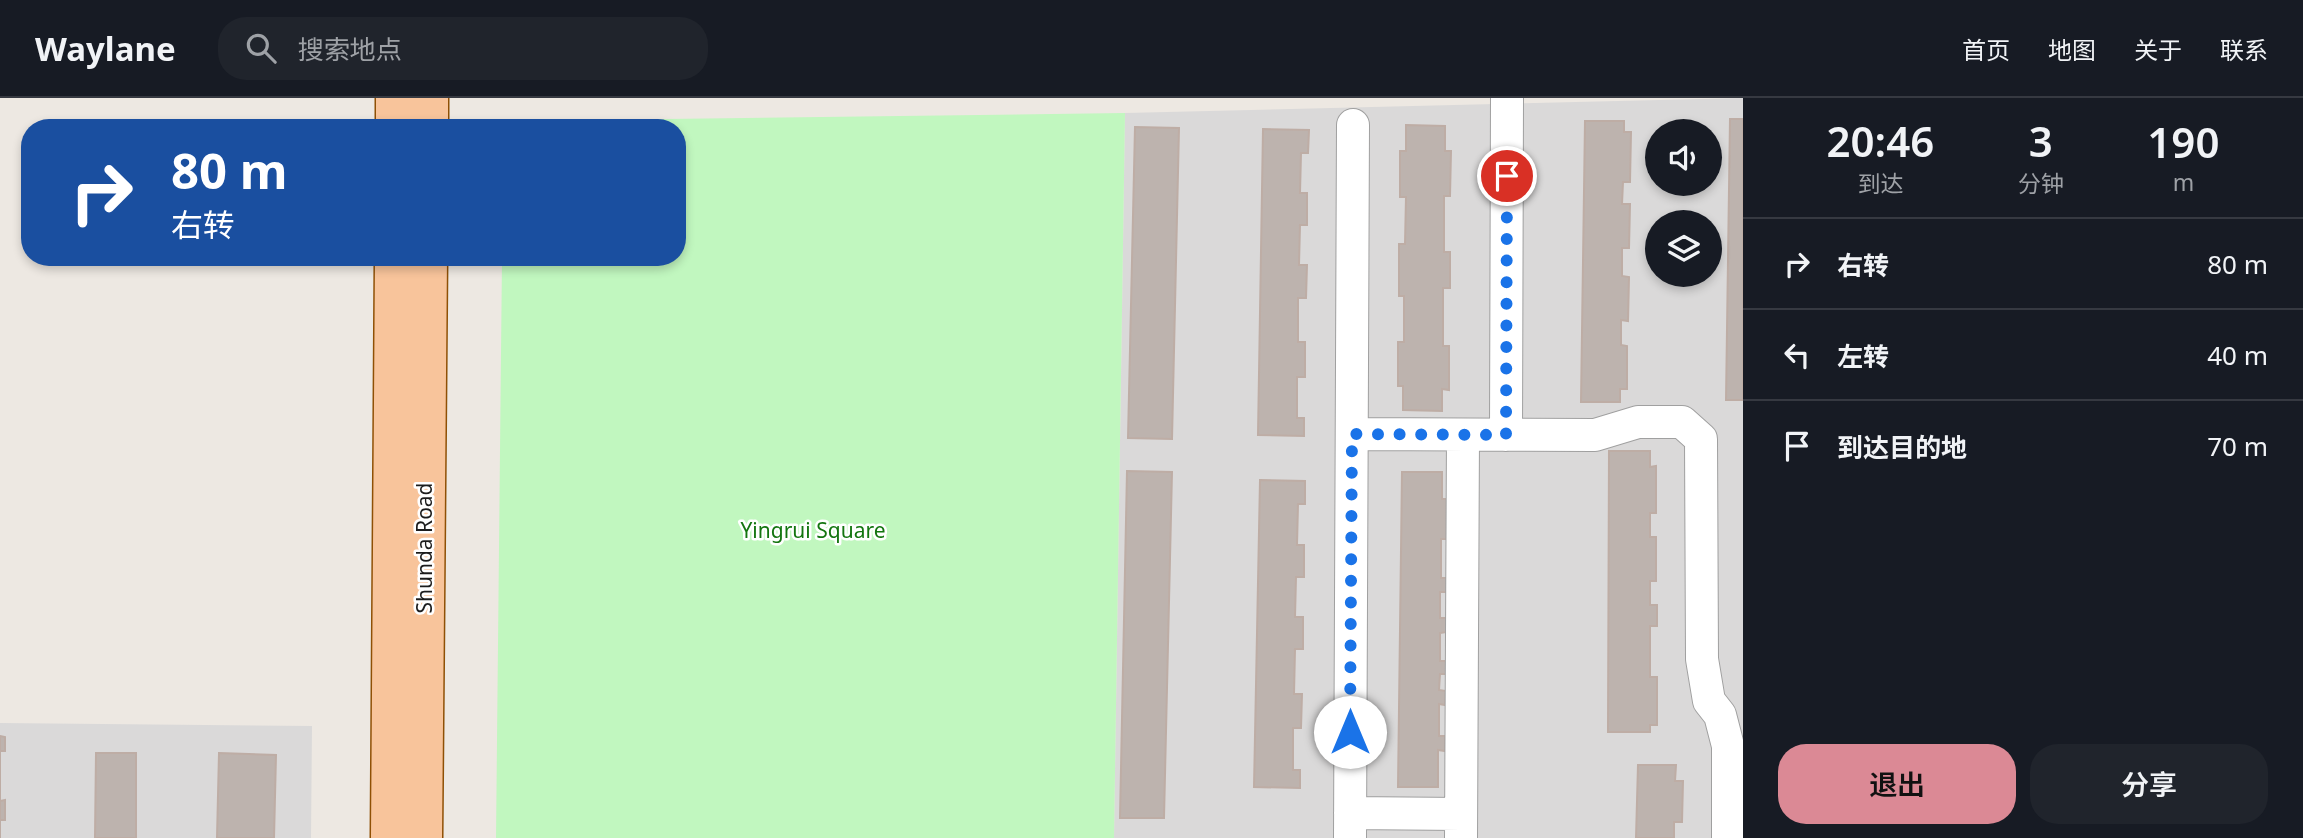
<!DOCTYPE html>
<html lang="zh">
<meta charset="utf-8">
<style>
:root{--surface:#171b24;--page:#20242c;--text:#f1f3f6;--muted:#9ea1a6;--line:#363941;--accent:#db8995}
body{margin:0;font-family:"Noto Sans","Noto Sans SC",sans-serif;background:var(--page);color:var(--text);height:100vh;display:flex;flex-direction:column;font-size:26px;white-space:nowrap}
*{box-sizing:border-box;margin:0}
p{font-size:23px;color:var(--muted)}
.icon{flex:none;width:38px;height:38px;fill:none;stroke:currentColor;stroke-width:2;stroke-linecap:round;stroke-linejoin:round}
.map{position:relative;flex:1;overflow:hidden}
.side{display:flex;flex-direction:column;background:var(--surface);width:560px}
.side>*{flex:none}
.top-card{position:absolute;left:21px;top:21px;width:665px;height:147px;border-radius:28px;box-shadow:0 4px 10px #0003;background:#1a4fa0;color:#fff;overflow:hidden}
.fabs{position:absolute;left:1645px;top:21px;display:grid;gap:14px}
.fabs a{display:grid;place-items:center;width:77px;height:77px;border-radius:50%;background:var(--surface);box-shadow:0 4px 10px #0003;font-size:35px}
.pin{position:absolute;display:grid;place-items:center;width:60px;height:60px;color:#fff;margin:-30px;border:4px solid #fff;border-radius:50%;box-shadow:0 2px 7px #0007}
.me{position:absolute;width:77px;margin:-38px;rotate:0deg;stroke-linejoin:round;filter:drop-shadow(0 0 5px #0008)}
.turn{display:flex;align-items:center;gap:24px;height:147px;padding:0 35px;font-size:32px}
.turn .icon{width:91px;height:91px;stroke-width:2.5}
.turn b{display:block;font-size:49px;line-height:60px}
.eta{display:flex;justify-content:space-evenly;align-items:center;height:119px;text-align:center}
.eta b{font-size:42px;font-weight:600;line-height:49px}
.action{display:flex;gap:14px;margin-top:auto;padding:14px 35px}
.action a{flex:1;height:80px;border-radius:28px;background:var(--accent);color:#111;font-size:28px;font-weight:600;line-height:80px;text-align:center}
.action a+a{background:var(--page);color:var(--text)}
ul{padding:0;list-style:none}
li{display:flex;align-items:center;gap:21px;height:91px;padding:0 35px;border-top:2px solid var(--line)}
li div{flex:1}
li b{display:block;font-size:26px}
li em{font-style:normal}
header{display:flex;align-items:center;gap:42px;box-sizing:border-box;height:98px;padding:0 35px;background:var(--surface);border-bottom:2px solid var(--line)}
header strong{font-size:33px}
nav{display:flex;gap:38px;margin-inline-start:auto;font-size:24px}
.search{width:490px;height:63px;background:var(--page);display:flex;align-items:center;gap:18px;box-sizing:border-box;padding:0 24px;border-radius:28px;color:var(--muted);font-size:26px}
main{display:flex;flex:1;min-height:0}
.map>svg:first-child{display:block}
</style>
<header>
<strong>Waylane</strong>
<div class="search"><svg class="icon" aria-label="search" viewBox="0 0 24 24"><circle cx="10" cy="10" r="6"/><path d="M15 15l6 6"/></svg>搜索地点</div>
<nav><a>首页</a><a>地图</a><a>关于</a><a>联系</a></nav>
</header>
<main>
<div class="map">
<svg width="1743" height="740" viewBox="0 0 1743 740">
<rect width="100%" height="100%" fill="#ede8e2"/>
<path fill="#dad9d9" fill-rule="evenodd" d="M1743,0v740h-629l11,-725zM1657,33h53v53h-53zM1657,124h53v53h-53z
M0,625l312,3 -1,112h-311z"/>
<path fill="#c1f7bf" d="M1125,15l-11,725h-618l6,-581h175v-129h-174l1,-7z"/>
<path fill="#bdb3ae" stroke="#beada5" stroke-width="2" d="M1730,21h13v281h-17z
M1585,23h39v11h7l-1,50h-7l-1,22h8l-1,44h-7v28l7,1 -1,44 -7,-1v25l6,1v43h-7v13h-39z
M1406,27l39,1v25h6l-1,45h-6v56h6v36h-7v58h6v44l-7,-1v22l-39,-1v-24h-5v-44h6v-46h-5v-52h6l1,-47h-6v-46h6z
M1135,29l44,1 -7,311 -44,-1z
M1263,31l46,1 -1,23h-7l-1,40h7v32h-7l-1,40h8l-1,33h-8v44h7v35h-8v41h7v18l-46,-1z
M1609,353h41v16l6,-1v47h-6v24h6v44h-6v24h7v21h-7v51h7v48h-7v7h-42z
M1127,373l45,1 -8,346h-44z
M1402,374h40v27h7l-1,40h-7v39h6v14h-7v26h6l1,14 -7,1v28h6v13h-6l-1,16 7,1 -1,14 -6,-1v32h6v15l-7,-1v37h-40z
M1260,382l45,1v23h-7l-1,41h7v32h-8l-1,40h8v32h-8l-1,45h8l-1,34h-8v42h7v18l-46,-1z
M0,638l5,1v14h-5v50l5,-1v20h-5v18z
M96,655h40v85h-41z
M219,655l57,2 -2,83h-57z
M1638,667h38l-1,16h8l-1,41h-8v16h-38z"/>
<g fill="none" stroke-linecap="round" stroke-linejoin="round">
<g stroke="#a0a0a0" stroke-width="34">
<path id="minor" d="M1352,336l243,1 43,-13h44l19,17 1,220 7,42 11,14 8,31v92
M1506,337l1,-337
M1350,715l111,1
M1350,740l3,-713
M1461,740l2,-403"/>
</g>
<g stroke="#8f5005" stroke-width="41">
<path id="major" d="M395,30v-30
M429,30v-30
M390,740l4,-581
M423,740l5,-581"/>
</g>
<use href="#minor" stroke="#fff" stroke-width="32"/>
<use href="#major" stroke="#f8c49b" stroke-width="38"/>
</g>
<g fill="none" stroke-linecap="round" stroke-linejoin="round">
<path stroke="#1a73e8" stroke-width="12" stroke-dasharray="0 21.6" d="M1350,634l2,-298 154,1 1,-259"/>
</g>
<g text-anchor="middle" stroke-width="5" stroke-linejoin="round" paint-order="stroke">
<g font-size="21" fill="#13750f" stroke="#fff">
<text x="813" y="440">Yingrui Square</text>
</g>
<g font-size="21" fill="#1c1c1c" stroke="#fff">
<text transform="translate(425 450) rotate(-90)" y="7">Shunda Road</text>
</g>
</g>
</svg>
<div class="fabs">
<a><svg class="icon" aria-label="sound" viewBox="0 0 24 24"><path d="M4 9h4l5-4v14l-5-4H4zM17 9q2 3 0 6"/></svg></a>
<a><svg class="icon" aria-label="layers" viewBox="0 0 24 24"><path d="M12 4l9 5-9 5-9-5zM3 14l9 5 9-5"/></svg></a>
</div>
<div class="pin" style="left:1507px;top:78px;background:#d93025"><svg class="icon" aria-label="arrive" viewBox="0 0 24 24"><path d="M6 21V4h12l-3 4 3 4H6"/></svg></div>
<svg class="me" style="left:1350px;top:634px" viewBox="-20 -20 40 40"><circle r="19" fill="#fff"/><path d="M0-13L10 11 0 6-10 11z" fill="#1a73e8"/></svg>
<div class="top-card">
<div class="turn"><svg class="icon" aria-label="right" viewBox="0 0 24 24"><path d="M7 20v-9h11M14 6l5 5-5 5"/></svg><div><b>80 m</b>右转</div></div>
</div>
</div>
<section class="side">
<div class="eta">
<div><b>20:46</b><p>到达</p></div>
<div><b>3</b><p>分钟</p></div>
<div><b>190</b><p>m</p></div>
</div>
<ul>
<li><svg class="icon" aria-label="right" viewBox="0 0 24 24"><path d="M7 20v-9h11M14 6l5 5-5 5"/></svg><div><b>右转</b></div><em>80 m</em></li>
<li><svg class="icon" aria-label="left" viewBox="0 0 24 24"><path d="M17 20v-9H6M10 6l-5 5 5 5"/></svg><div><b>左转</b></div><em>40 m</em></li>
<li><svg class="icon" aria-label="arrive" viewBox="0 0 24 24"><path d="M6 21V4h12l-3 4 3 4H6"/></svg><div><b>到达目的地</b></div><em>70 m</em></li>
</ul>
<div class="action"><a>退出</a><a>分享</a></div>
</section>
</main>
